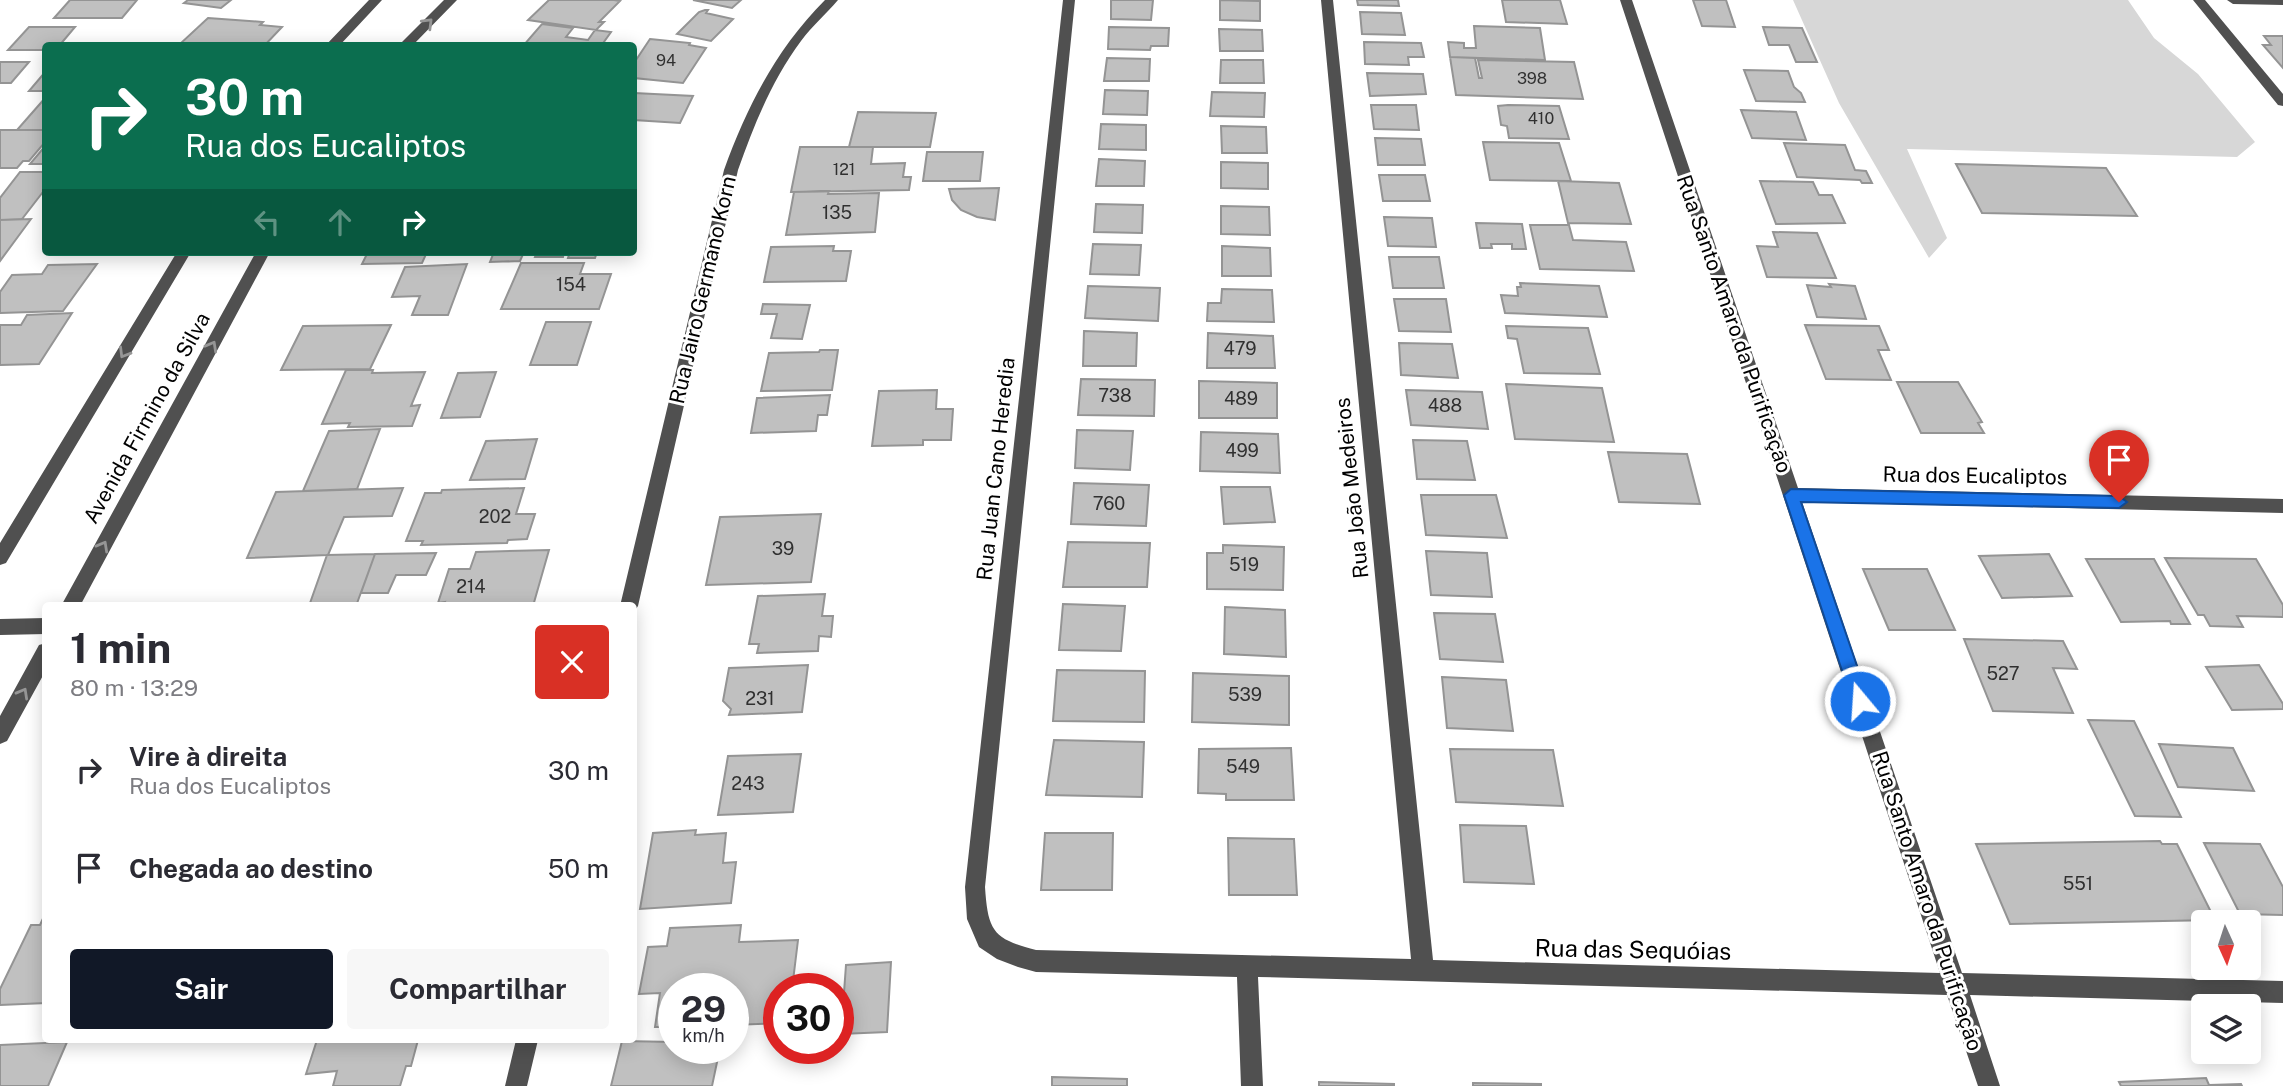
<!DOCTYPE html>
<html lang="pt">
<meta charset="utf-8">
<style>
:root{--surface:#fff;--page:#f7f7f7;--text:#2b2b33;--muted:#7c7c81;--accent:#111827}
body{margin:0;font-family:"Public Sans",sans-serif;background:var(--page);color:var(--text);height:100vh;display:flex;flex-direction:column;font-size:26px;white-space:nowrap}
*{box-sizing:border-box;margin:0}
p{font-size:23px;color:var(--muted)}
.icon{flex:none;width:38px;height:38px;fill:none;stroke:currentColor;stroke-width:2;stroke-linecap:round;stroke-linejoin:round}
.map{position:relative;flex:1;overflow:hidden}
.sheet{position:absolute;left:42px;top:602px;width:595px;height:441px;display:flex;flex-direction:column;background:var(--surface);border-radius:7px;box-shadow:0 4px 18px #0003}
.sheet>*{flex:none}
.hud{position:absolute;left:42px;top:42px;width:595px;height:214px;border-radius:7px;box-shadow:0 4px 18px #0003;background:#0b6e4f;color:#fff;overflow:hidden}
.needle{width:46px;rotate:177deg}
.controls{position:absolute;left:2191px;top:910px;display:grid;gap:14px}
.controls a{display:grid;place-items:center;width:70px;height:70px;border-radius:7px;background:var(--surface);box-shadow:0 4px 18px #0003;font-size:35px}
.speed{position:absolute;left:658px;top:973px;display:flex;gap:14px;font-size:35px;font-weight:700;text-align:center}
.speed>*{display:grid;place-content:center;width:91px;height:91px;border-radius:50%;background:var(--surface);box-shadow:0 4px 18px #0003;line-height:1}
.speed small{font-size:18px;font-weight:400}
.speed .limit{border:10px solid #d22;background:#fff;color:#111}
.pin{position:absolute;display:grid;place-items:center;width:60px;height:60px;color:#fff;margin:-72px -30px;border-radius:50% 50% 50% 0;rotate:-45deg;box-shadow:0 0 7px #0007}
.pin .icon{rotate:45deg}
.me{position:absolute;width:77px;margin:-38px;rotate:342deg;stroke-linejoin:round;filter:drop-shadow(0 0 5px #0008)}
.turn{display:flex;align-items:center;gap:24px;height:147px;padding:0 28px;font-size:32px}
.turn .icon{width:91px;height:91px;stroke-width:2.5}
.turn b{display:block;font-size:49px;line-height:60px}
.lanes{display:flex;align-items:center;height:66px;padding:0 28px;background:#0003;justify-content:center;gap:35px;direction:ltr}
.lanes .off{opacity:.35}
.round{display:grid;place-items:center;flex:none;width:74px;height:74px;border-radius:7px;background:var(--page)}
.head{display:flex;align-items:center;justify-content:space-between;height:119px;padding:0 28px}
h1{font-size:42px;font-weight:700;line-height:52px}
.button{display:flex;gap:14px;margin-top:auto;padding:14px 28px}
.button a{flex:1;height:80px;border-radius:7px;background:var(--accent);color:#fff;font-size:28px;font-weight:700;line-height:80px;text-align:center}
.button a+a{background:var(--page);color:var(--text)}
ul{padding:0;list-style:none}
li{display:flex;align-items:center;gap:21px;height:98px;padding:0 28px}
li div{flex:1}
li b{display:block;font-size:26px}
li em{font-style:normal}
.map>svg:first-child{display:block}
</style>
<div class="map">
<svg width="2283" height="1086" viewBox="0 0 2283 1086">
<rect width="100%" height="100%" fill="#fff"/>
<path fill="#d7d7d7" d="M1793,0h335l26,38 44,36 57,68 -18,15 -330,-8 40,89 -18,20 -90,-155z"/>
<path fill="#c0c0c0" stroke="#949494" stroke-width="2" d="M70,0h67l-15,18h-68z
M188,0h43l-10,8 -37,-5z
M549,0h65l6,1 -21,21h5l-8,8 -68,-10z
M693,0h48l-9,8z
M1111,0h42l-2,20 -40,-1z
M1220,0l40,1v20l-40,-1z
M1357,0h41l1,6 -41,-1z
M1502,0h58l7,24 -61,-2z
M1693,0h33l9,27 -33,-1z
M705,10h3l-2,3 27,6 -22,22 -34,-7 22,-22z
M1360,12l41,1 4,22 -43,-1z
M208,18l55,4 -3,3 22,2 -18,19 -83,-3z
M542,24l31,4 -7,9 22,3 7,-10 16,2 -10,14h-78z
M1474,26l66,2 5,32 -95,-3 -2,-15 16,1v5h12z
M29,27h46l-16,19h-13v4h-38z
M1109,27l60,1 -1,18h-17l-1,4 -42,-1z
M1763,27l39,1 15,34h-21l-7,-17h-20z
M1219,29l43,1 1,21h-43z
M2264,36h19v32l-20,-23h8z
M650,39l40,4 -1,2 17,3 -23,35 -49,-5v-15z
M1364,42l57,1 3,14h-16l1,8 -44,-1z
M1450,57l25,1 4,20h3l-4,-18 96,2 9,37 -127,-4z
M1107,58l43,1 -1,22h-45z
M1221,60h42l1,23h-44z
M0,62h29l-18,21h-11z
M1744,70l44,1 6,16 7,6 4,9 -49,-1z
M46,71v20h-17z
M1367,73l56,1 3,20 -56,2z
M1105,90l43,1 -1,24 -44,-1z
M1212,92l53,1 -1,24 -54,-1z
M634,93l59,3 -13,27 -46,-3z
M46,97v33h-29z
M1371,105h45l3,25 -45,-1z
M1508,105l51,1 10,33 -60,-1 -2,-12 -6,-1 -3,-19z
M1741,110l55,2 10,28 -54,-2z
M858,112l78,1 -6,34h-81z
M1101,124l45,1v25l-47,-1z
M1221,126l45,1 1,26h-45z
M0,130h46v11l-17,20h-6l-6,7h-17z
M1375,138l46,1 4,26h-47z
M1483,142l76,1 12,38 -81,-1z
M1784,143l61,2 10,25 11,1 6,12h-10l-2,-3 -63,-3z
M46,145v19h-16z
M800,147h73l-2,17 34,-1 -2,14h8l-2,13 -118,2z
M927,152h56l-3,29h-57z
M1099,159l46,2 -1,25h-48z
M1221,162l47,1v26l-47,-1z
M1956,164l150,4 31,48 -155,-3z
M20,172h26v16l-24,31 -22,1v-22z
M1379,175h46l5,26h-47z
M1558,181l61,2 12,41 -63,-1z
M1760,181l53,1 6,13h13l13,28 -69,1z
M999,188l-4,32 -18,-3 -16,-7 -9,-10 -3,-11z
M829,191l-1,3 51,-1 -4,39 -89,3 8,-43z
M1096,204l47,1 -1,28 -48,-1z
M1221,206l48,1 1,28 -49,-1z
M1384,217l48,1 4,29 -48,-1z
M31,219l-31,42v-41z
M1476,223l46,1 4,25h-14v-5h-21l1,4h-12z
M1530,225h39l4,15 53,2 8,29 -94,-2z
M1773,232l44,1 19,45 -69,-1 -10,-31 21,1z
M1093,244l48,1 -2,30 -49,-1z
M834,246l-1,5h18l-5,30 -82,1 7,-35z
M1222,246l48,2 1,28h-49z
M368,252h59l-5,11 -60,1z
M494,252h30l-4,9 -30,1z
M537,252h27l-1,5h-28z
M570,252h27l-2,6h-27z
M1389,257h50l5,31h-51z
M521,263h63l-4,11h31l-12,35h-98z
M97,264l-34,47 -63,2v-21l12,-17 30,-1 6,-9z
M467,264l-19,51h-36l8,-19 -28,1 13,-30z
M1520,283l79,3 8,31 -102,-4 -4,-18 17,1 -1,-9h4z
M1829,284l26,2 11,33 -49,-2 -10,-32 24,2z
M1088,286l72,2 -2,33 -73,-3z
M1222,289l50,1 2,32 -67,-1 1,-18h13z
M1394,299h52l5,33 -52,-1z
M763,304l47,1 -8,34 -31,-1 6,-24h-16z
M72,313l-33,51 -39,1v-40h21l6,-10z
M546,322h45l-14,43h-47z
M391,325l-21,44 -89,1 22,-44z
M1805,325l74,1 10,24h-11l13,30 -65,-1z
M1506,326l82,2 12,46 -76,-1 -7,-34 -9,-1z
M1084,331l53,2 -1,33h-53z
M1208,333l65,3 2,32h-68z
M1399,343l53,1 6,34 -57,-3z
M820,350h18l-6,40 -71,1 8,-38 50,-1z
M346,370h27l-1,3 53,-1 -14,34 9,-1 -8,21 -64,1 2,-4 -28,1z
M496,372l-16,45 -39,1 17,-45z
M1081,379l74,1 -1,36 -76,-1z
M1199,381l78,2v35h-78z
M1897,382h61l24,40 -4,1 6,10h-63z
M1506,384l96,4 12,54 -99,-3z
M937,390l-1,19h17l-2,31h-28v5l-51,1 7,-55z
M1406,390l76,2 6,37 -77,-4z
M830,395l-3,20h-9l-2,16 -65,2 6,-35z
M380,429l-23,60 -54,2 26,-60z
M1077,430l56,1 -3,39 -55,-2z
M1201,432l77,2 2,39 -80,-2z
M537,439l-12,40 -55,1 16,-39z
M1413,440l54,1 8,39 -58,-1z
M1608,452l79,2 13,50 -81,-2z
M1074,483l75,2 -3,41 -75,-2z
M1221,487h49l5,35 -51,2z
M403,488l-11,28 -48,1 -16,38 -81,3 29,-66z
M524,488l-8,26h19l-8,25 -19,1 -1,3 -86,2 2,-4h-17l19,-48h16l1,-3z
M1421,495h75l11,43 -81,-3z
M821,514l-10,68 -105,3 14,-68z
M1068,542l82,1 -3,44h-84z
M1223,545l61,2 -1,43 -76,-1v-36h16z
M549,550l-16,56h-89l1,-4 -7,1 11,-34h21l6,-17z
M1426,551l61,2 5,44 -61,-2z
M436,553l-10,22h-30l-8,18h-27l14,-39z
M375,554l-19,52h-47l18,-51z
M2049,554l23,42 -70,2 -23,-42z
M2165,558l91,1 27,46v12l-46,-1 6,11 -33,-1 -6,-11h-6z
M2086,559h68l36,65h-19l-1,-3 -49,1z
M1863,569h64l28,61h-66z
M825,594l-3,22h11l-2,21 -12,-1 -1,15 -61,2 2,-9h-10l9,-48z
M1063,604l62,2 -4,45 -62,-1z
M1225,607l60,3 1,47 -62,-3z
M1434,613l61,1 8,48 -63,-3z
M1964,639l99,2 14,28 -24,-1 20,45 -80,-2z
M808,665l-6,47 -73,3 2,-6 -8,-8 6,-33z
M2259,665l24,39v5l-51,1 -26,-43z
M1057,670l88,1 -1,51 -91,-1z
M1193,673l96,3v49l-97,-3z
M1442,677l64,3 7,51 -66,-3z
M2088,720l46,1 47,96 -46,-1z
M1054,740l90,2 -2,55 -96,-2z
M2159,744l74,4 21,43 -76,-4z
M1291,748l3,52h-68v-6l-28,-1 1,-44z
M1450,749l103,1 10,56 -107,-4z
M801,754l-8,58 -75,3 10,-59z
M1460,825l66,1 8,58 -70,-2z
M696,830l-1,5 31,-2 -3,30 13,-1 -5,41 -91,6 13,-76z
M1045,833h68l-1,57h-71z
M1228,838l66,1 3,56h-68z
M2160,841l2,3h15l38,76 -205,4 -34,-80z
M2204,843l56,1 23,43v28l-43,-1z
M46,912v91l-46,2v-16l31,-64h9z
M741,925l-2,17 59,-2 -6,49h-13v34l-46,2v-36h-59v38h-19l5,-34 -21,1 9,-47 19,-1 3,-18z
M891,962l-4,70 -46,2 5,-69z
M317,1040h101l-7,26h-5l-6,20h-67l4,-15 -31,3z
M622,1041l52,1v6h46l-8,38h-101z
M67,1042l-19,44h-48v-41z
M1052,1077l75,2v7h-75z
M2206,1078l3,7 32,-1 1,2h-121l-2,-4z
M1319,1082l75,2v2h-75z
M1473,1083l68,1v2h-68z"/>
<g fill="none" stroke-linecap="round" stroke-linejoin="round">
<path fill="#505050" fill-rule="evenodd" d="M369,0h13l-43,46h-14z
M444,0h13l-45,46h-14z
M825,0h13c-12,14 -26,26 -37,41 -29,39 -47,84 -63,129l-100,436 -4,6v-6h-14l104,-436c23,-64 53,-122 101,-170z
M1063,0h12l-90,887c3,44 8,52 51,63l375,9 -90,-959h12l100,960 507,13 -320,-973h12l166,488 485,11v14l-481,-11 160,471 321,8v22l-313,-8 30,91h-22l-31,-91 -689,-18 5,109h-22l-4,-109 -201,-5 -18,-5 -21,-8 -18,-12 -12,-28 -2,-32z
M2193,0h12l78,94v12l-5,-1z
M2227,0h56v5l-50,-1z
M177,252h14l-185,311 -6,2v-22z
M256,252h14l-190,354h-19z
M46,618v16l-46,1v-16z
M46,643v27l-39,71 -7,3v-28l39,-71z
M516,1040h22l-11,46h-22z"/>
</g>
<defs><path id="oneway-chevron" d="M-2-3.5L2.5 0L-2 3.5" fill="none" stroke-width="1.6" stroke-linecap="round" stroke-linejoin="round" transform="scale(1.75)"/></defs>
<g stroke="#969696">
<use href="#oneway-chevron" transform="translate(428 23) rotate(-45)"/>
<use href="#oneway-chevron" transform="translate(212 346) rotate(-61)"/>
<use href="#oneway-chevron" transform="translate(124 353) rotate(121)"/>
<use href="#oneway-chevron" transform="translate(103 546) rotate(-61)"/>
<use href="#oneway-chevron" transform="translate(23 693) rotate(-61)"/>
</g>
<path fill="#1a73e8" stroke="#114b97" stroke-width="2" d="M1791,489l328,7 8,6 -8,6 -318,-6 68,199 -3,5 -6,3 -6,-3 -2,-5 -68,-206z"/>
<g text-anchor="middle" stroke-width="6" stroke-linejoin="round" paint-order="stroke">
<g font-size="16" fill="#303030">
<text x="666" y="66">94</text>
<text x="1532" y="84">398</text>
<text x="1541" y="124">410</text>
<text x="844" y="175">121</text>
</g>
<g font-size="18" fill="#303030">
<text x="837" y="219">135</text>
<text x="571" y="291">154</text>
<text x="1240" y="355">479</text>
<text x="1115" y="402">738</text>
<text x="1241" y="405">489</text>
<text x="1445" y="412">488</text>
<text x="1242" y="457">499</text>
<text x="1109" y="510">760</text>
<text x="495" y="523">202</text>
<text x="783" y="555">39</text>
<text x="1244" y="571">519</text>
<text x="471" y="593">214</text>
<text x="2003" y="680">527</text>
<text x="1245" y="701">539</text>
<text x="760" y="705">231</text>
<text x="1243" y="773">549</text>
<text x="748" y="790">243</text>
<text x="2078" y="890">551</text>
</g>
<g font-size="21" fill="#000" stroke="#fff">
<text transform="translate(703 290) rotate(-77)" y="7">Rua Jairo Germano Korn</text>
<text transform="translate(1734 324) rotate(71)" y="7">Rua Santo Amaro da Purificação</text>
<text transform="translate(147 418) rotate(-61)" y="7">Avenida Firmino da Silva</text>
<text transform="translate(996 469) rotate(-84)" y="7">Rua Juan Cano Heredia</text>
<text transform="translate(1975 476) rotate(1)" y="7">Rua dos Eucaliptos</text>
<text transform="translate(1352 488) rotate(-96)" y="7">Rua João Medeiros</text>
<text transform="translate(1927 901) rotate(72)" y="7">Rua Santo Amaro da Purificação</text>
</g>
<g font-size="24" fill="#000" stroke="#fff">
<text transform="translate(1633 950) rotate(1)" y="8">Rua das Sequóias</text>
</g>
</g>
</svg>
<div class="controls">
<a><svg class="needle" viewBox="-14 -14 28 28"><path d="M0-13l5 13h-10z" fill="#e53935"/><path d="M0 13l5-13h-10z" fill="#7c7c81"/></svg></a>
<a><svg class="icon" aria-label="layers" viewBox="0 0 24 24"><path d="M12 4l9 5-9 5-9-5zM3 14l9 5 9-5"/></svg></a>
</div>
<div class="speed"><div>29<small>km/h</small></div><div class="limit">30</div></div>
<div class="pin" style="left:2119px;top:502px;background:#d93025"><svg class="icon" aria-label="arrive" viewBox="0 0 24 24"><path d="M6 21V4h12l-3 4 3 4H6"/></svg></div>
<svg class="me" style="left:1860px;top:701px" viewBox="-20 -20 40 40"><circle r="17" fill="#1a73e8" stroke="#fff" stroke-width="3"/><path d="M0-11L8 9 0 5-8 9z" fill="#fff"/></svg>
<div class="hud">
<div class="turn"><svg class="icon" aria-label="right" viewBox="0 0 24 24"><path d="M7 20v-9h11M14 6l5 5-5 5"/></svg><div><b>30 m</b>Rua dos Eucaliptos</div></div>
<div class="lanes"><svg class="icon off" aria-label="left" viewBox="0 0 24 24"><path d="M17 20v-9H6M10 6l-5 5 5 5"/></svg><svg class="icon off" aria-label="ahead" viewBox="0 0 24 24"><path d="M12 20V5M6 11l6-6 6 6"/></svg><svg class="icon" aria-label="right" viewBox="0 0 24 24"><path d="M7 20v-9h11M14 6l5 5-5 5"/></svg></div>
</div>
<section class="sheet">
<div class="head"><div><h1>1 min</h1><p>80 m · 13:29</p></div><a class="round" style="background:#d93025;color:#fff"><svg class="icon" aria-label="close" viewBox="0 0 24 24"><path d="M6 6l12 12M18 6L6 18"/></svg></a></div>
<ul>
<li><svg class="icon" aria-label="right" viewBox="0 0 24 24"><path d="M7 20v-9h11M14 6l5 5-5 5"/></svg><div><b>Vire à direita</b><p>Rua dos Eucaliptos</p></div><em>30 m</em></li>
<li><svg class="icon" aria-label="arrive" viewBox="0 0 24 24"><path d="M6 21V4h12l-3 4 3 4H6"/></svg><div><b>Chegada ao destino</b></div><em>50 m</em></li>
</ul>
<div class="button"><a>Sair</a><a>Compartilhar</a></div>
</section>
</div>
